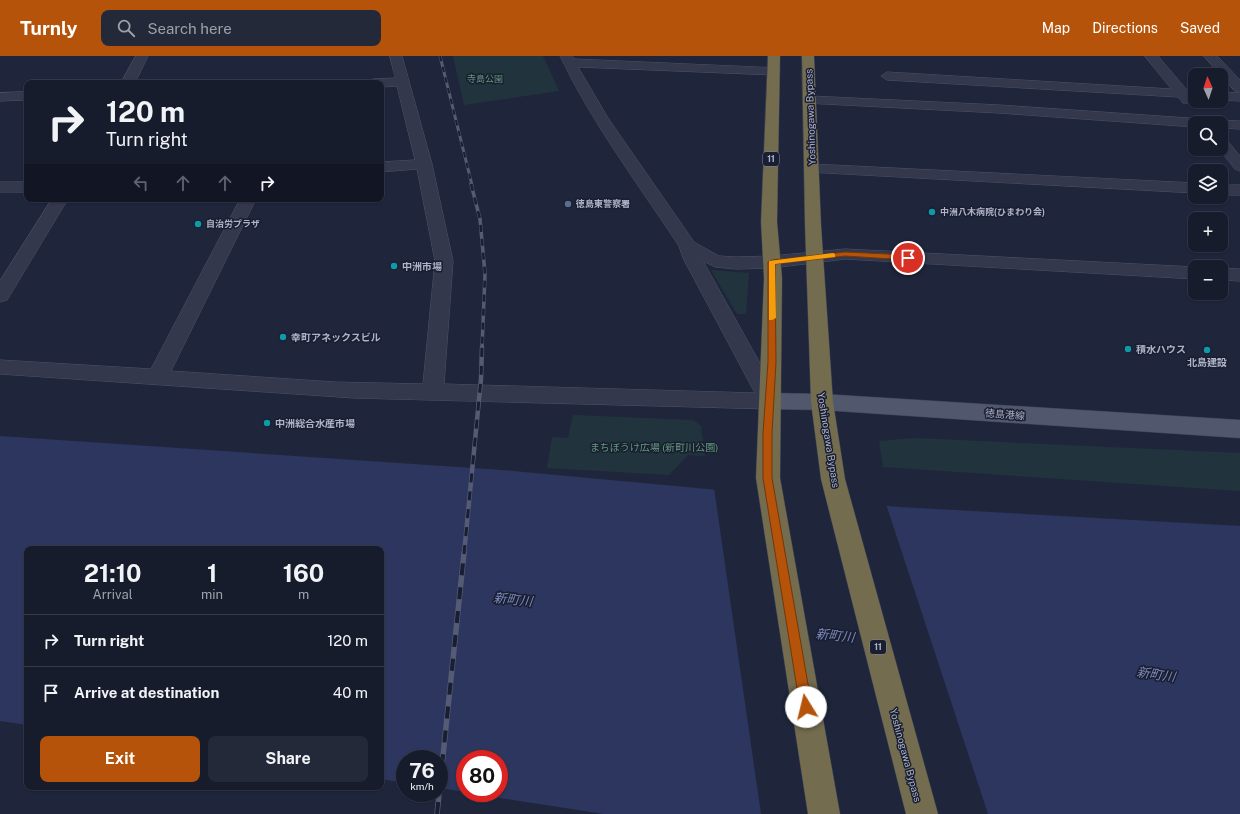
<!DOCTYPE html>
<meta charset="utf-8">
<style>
:root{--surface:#171c2d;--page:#242939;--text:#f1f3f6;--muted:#9ea1aa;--line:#363a49;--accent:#b45309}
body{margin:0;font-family:"Public Sans","Noto Sans JP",sans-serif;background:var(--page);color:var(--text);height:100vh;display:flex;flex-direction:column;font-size:15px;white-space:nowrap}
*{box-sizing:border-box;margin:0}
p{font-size:13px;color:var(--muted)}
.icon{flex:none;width:22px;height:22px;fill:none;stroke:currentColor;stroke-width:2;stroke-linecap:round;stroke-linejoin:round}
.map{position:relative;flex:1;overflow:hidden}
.details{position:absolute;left:24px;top:490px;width:360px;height:244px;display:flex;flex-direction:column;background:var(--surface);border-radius:8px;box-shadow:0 1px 3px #0004,0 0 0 1px var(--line)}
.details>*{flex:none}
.guide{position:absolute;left:24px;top:24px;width:360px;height:122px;border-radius:8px;box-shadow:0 1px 3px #0004,0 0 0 1px var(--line);background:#171c2d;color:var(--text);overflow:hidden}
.needle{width:26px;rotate:357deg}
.tools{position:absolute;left:1188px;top:12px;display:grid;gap:8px}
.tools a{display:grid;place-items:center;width:40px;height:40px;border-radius:8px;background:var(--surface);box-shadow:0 1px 3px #0004,0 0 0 1px var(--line);font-size:20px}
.speed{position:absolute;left:396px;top:694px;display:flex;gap:8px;font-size:20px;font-weight:700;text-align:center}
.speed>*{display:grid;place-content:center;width:52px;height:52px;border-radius:50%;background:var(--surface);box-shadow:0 1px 3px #0004,0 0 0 1px var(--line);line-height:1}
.speed small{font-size:10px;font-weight:400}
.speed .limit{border:6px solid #d22;background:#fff;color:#111}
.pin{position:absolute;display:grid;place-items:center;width:34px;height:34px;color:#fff;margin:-17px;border:2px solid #fff;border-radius:50%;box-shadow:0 1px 4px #0007}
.me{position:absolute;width:44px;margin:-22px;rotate:351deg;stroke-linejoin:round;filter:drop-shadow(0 0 3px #0008)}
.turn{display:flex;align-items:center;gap:14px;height:84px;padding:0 16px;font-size:18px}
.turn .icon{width:52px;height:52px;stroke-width:2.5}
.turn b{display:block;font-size:28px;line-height:34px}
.lanes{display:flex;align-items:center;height:38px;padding:0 16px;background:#0003;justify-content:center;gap:20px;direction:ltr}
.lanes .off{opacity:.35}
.eta{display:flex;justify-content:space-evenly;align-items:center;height:68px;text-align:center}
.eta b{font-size:24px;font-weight:700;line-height:28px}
.action{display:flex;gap:8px;margin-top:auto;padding:8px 16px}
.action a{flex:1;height:46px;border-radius:8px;background:var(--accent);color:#fff;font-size:16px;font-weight:700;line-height:46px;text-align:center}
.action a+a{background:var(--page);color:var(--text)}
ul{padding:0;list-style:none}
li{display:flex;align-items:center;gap:12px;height:52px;padding:0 16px;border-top:1px solid var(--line)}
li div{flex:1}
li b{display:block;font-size:15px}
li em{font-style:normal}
header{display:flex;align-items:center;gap:24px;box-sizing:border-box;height:56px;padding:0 20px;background:var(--accent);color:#fff}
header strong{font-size:19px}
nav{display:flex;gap:22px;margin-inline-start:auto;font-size:14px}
.search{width:280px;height:36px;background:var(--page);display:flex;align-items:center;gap:10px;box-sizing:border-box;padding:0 14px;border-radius:8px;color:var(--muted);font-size:15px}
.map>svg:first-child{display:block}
</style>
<header>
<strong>Turnly</strong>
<div class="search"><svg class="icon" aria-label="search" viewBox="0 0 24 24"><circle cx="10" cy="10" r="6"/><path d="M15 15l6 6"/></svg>Search here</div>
<nav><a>Map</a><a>Directions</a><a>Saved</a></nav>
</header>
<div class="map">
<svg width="1240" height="758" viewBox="0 0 1240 758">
<rect width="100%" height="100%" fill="#1f263c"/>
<path fill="#21343d" d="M453,0h90l16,35 -95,14z
M711,214l38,3 -3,41h-9z
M573,359l120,5 8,6 4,30 -17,-1 -19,20 -122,-7 5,-31 16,1z
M916,382l324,15v38l-357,-24 -4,-26z"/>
<path fill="#2c365f" d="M0,380l502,34 398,37 340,19v288h-636l-136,-21h31v-34h-34v33l-26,-4v-29h-34v24l-24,-4v-230h-354v176l-27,-4z"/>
<path fill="#1f263c" d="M714,432l172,16 102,310h-227z"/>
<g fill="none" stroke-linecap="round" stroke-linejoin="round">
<g stroke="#4e5367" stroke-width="1">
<path id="minor" d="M136,0h12l-13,27h-14z
M390,0h12l30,108 21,97 -9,123 311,9 -72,-135 -4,-12c-41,-62 -87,-123 -119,-190h12l2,3 205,9 1,3 -6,4 -196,-8 30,51 86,124 25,14 17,1 36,-1 73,-7 350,18v12l-350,-20 -73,9 -36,1 -21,-2 -12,-6 78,140 -4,6 -7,2 -416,-11 -354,-24v-14l151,9 89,-170h16l-85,172 163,11 89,2 12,-123 -18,-92 -36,3v-10l34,-2 -18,-74 -16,1v-4h-15l7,-4 22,-1z
M1145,0h13l28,33 9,1v8h-2l2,2 -2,3h-10l-5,-6 -291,-17 -6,-4 6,-4 284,17z
M1204,0h13l23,24v12l-5,-1z
M27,36v8l-27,1v-8z
M1221,36l19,1v8l-19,-1z
M810,40l189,9 204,14 5,1 2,3h-15v4l-196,-14 -194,-10 -2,-3 2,-3z
M1221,64l19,1v8l-19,-1v-5h-6z
M1221,82l5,1 14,17v15l-5,-2 -16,-20h2z
M812,108l383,19v10l-388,-21 -3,-3 3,-3z
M0,126h27v10h-27z
M1221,129h19v10h-19z
M52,143h16l-61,101 -7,2v-21z
M1221,212l19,1v12l-19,-1z"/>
</g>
<g stroke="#3c4255" stroke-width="1">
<path id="major" d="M770,337l52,1 418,26v18l-418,-28 -52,-1 -7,-2 -4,-6 4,-6z"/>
</g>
<g stroke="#3b4054" stroke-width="1">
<path id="highway" d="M768,0h12l-3,166 5,56 -2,200 60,336h-32l-52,-336 8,-200 -3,-56z
M802,0h12l7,169 12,177 12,77 93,335h-32l-85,-335 -10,-77 -6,-177z"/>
</g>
<use href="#minor" fill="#33384c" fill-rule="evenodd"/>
<use href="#major" fill="#51576d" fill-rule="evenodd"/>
<use href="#highway" fill="#736c4f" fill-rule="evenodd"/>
<g stroke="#545b74" stroke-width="3">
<path id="rail-far3" d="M440,0l32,129"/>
</g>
<g stroke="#545b74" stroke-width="3.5">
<path id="rail-far2" d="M471,128l9,35 5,55 -3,74"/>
</g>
<g stroke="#545b74" stroke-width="4.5">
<path id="rail-far1" d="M464,498l17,-175 1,-32"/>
</g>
<g stroke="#545b74" stroke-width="5.5">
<path id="rail" d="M437,758l27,-261"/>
</g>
<use href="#rail-far3" stroke="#191e31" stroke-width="2" stroke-dasharray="5.5" stroke-linecap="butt"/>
<use href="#rail-far2" stroke="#191e31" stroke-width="2.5" stroke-dasharray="7" stroke-linecap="butt"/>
<use href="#rail-far1" stroke="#191e31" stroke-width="3" stroke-dasharray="9" stroke-linecap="butt"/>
<use href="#rail" stroke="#191e31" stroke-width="4" stroke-dasharray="12" stroke-linecap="butt"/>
</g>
<path fill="#b45309" stroke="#753606" d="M845,196l63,3 4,3 -4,2 -63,-4 -70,8 1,98 -4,71v45l40,229 -2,4 -4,2 -4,-2 -2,-4 -37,-229v-45l5,-71v-100l4,-2z"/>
<path fill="#f59e0b" d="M833,197l2,1v3l-60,7 1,54 -4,2h-3v-59z"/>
<circle fill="#5c6f8a" stroke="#191e31" stroke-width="1.5" cx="568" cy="148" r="4"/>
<g fill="#0f9aa8" stroke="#191e31" stroke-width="1.5">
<circle cx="932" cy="156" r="4"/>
<circle cx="198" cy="168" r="4"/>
<circle cx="394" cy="210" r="4"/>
<circle cx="283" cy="281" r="4"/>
<circle cx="1128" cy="293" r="4"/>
<circle cx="1207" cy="294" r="4"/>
<circle cx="267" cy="367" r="4"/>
</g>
<g text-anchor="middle" stroke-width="3" stroke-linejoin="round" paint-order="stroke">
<g font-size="9" fill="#629c7b" stroke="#191e31">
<text x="485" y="26">寺島公園</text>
</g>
<g fill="#191e31" stroke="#81869b" stroke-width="1">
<rect x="763" y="96" width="16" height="14" rx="3"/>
<rect x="870" y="584" width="16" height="14" rx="3"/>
</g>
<g font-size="9" font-weight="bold" fill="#aeb3c8">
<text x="771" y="106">11</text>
<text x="878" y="594">11</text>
</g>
<g font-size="9" font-weight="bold" fill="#aeb3c8" stroke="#191e31" text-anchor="start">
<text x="576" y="151">徳島東警察署</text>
<text x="940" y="159">中洲八木病院(ひまわり会)</text>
<text x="206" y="171">自治労プラザ</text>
</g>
<g font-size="10" fill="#aeb3c8" stroke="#191e31">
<text transform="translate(810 61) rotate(-92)" y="4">Yoshinogawa Bypass</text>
<text transform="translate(1005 358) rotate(4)" y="4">徳島港線</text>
<text transform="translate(829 384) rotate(81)" y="4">Yoshinogawa Bypass</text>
<text transform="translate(906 699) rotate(75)" y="4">Yoshinogawa Bypass</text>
</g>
<g font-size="10" font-weight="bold" fill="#aeb3c8" stroke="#191e31" text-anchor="start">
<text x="402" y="214">中洲市場</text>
<text x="291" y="285">幸町アネックスビル</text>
<text x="1136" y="297">積水ハウス</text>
<text x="1207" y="310" text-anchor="middle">北島建設</text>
<text x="275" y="371">中洲総合水産市場</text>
</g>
<g font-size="10" fill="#629c7b" stroke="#191e31">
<text x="654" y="395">まちぼうけ広場 (新町川公園)</text>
</g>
<g font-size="13" font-style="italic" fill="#7a88b8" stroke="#191e31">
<text transform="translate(513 543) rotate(6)" y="5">新町川</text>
<text transform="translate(835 579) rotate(6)" y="5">新町川</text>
<text transform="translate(1156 618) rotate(8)" y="5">新町川</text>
</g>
</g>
</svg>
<div class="tools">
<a><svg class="needle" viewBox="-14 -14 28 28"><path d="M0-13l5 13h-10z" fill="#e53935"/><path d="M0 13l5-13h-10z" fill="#9ea1aa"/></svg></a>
<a><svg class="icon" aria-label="search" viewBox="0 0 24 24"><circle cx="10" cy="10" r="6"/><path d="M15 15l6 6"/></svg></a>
<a><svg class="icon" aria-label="layers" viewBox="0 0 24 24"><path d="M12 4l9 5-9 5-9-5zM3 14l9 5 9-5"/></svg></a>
<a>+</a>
<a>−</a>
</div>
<div class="speed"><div>76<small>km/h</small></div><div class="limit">80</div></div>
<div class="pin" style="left:908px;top:202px;background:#d93025"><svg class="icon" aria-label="arrive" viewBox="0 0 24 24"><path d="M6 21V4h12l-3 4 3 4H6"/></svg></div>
<svg class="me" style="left:806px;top:651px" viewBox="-20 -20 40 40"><circle r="19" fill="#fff"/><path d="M0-13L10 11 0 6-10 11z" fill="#b45309"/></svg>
<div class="guide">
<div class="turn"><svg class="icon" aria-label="right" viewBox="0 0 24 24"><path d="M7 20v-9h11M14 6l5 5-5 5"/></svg><div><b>120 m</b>Turn right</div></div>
<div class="lanes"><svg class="icon off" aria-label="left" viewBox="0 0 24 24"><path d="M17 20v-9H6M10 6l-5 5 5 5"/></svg><svg class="icon off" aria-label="ahead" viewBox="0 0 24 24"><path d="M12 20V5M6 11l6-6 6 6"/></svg><svg class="icon off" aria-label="ahead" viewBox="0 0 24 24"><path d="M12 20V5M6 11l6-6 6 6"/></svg><svg class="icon" aria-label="right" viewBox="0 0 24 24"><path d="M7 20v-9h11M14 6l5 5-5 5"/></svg></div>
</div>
<section class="details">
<div class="eta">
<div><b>21:10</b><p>Arrival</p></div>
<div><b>1</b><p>min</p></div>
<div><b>160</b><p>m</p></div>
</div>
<ul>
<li><svg class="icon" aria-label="right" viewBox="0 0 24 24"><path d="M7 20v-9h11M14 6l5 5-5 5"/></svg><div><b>Turn right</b></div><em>120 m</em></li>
<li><svg class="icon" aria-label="arrive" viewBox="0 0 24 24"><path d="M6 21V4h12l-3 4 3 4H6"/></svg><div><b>Arrive at destination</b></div><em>40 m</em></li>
</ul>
<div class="action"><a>Exit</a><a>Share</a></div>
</section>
</div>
